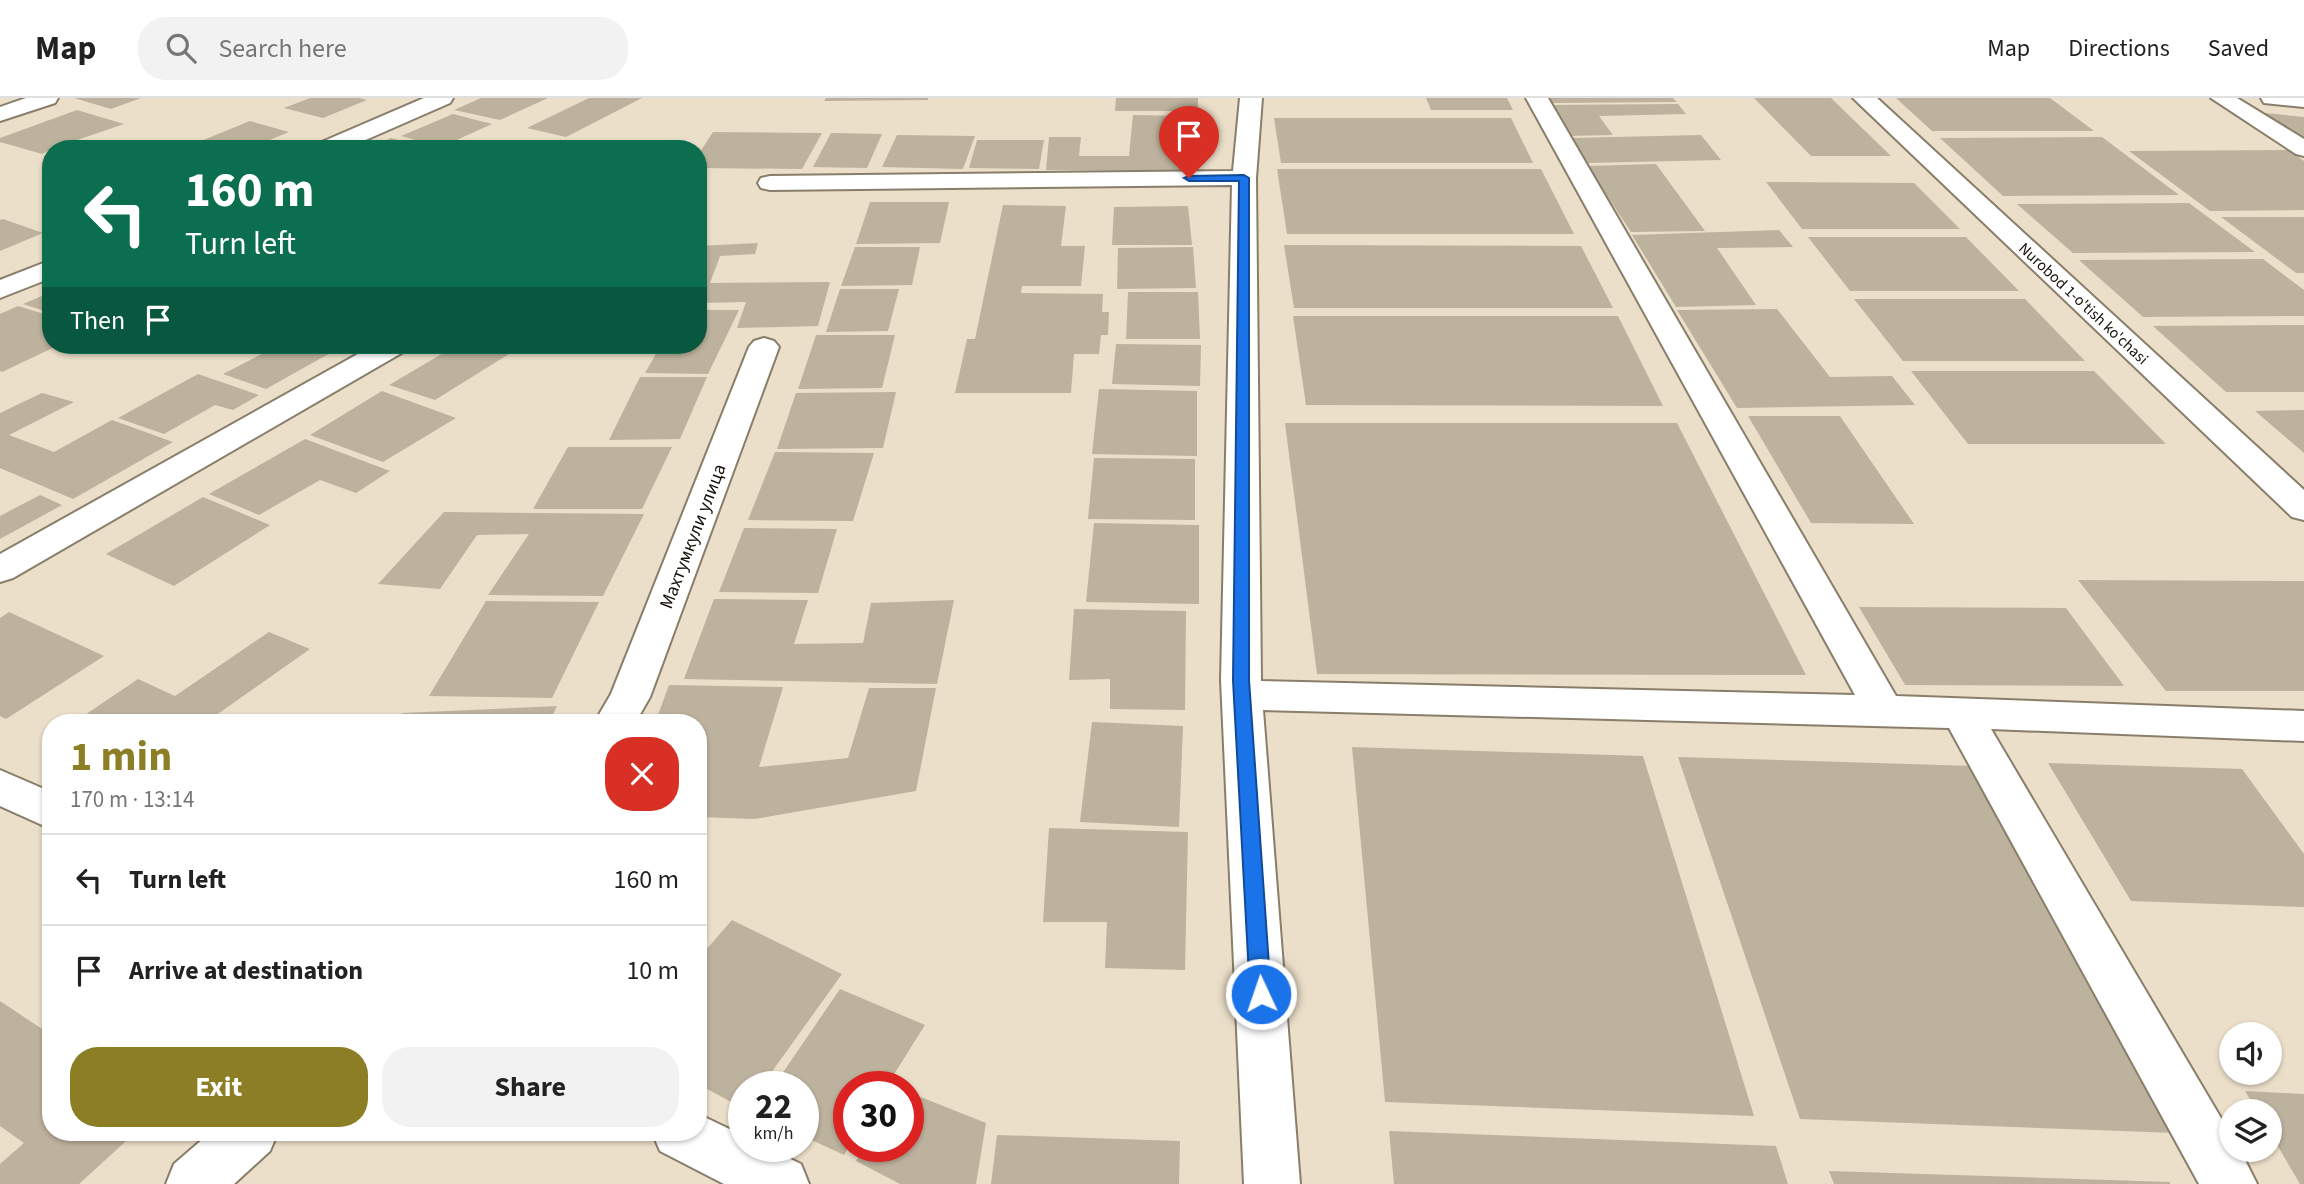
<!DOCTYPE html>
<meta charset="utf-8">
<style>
:root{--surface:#fff;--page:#f2f2f2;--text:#222;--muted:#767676;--line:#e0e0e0;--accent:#8c7e24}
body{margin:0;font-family:"Source Sans 3",sans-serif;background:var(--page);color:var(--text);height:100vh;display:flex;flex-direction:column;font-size:26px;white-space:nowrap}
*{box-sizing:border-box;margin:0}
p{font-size:23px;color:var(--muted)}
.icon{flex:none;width:38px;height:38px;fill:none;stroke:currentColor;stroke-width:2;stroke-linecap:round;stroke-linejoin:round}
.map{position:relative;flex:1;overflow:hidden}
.details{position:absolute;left:42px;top:616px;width:665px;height:427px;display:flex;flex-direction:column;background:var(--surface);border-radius:28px;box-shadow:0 2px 5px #0004}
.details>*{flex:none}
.banner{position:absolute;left:42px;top:42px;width:665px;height:214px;border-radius:28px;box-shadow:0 2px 5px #0004;background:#0b6e4f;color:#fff;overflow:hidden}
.fabs{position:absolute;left:2219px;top:924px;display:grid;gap:14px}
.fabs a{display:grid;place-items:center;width:63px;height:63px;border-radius:50%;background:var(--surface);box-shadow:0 2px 5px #0004;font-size:35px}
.speed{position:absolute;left:728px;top:973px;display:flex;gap:14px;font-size:35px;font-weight:700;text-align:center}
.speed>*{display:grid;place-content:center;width:91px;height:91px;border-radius:50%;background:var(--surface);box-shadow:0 2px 5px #0004;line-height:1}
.speed small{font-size:18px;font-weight:400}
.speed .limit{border:10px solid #d22;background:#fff;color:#111}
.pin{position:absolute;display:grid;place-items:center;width:60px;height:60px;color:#fff;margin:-72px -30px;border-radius:50% 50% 50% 0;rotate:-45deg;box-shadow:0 0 7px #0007}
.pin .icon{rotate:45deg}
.me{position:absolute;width:77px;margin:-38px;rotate:357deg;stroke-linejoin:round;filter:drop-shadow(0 0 5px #0008)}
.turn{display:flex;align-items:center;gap:24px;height:147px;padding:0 28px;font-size:32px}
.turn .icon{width:91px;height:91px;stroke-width:2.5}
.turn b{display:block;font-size:49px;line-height:60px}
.then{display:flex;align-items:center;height:66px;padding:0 28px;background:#0003;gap:14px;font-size:26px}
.round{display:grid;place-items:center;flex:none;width:74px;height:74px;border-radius:28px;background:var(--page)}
.overview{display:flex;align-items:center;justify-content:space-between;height:119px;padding:0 28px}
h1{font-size:42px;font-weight:700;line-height:52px;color:var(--accent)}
.cta{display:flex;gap:14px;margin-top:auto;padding:14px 28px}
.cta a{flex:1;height:80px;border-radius:28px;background:var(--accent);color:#fff;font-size:28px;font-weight:700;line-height:80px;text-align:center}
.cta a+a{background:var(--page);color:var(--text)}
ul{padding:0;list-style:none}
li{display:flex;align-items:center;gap:21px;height:91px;padding:0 28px;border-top:2px solid var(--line)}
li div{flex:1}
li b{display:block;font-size:26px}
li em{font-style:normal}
header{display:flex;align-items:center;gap:42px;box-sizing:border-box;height:98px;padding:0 35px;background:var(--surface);border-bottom:2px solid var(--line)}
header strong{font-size:33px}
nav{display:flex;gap:38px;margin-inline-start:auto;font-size:24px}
.search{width:490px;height:63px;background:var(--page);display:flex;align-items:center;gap:18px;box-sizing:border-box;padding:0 24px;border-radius:28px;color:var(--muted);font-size:26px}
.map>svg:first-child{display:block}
</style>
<header>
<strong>Map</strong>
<div class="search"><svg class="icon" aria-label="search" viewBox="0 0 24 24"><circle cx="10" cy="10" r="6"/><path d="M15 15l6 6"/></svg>Search here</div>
<nav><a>Map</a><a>Directions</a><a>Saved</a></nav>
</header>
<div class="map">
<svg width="2304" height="1086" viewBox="0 0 2304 1086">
<rect width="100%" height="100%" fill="#ebdfc9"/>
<path fill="#bdb29d" d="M74,0h67l-30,11z
M310,0h49l8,2 -44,18 -39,-10z
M481,0h67l-48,22 -46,-10z
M589,0h53l-76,39 -39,-9z
M826,0h102v2l-104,1z
M1116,0h82v13h-83z
M1426,0h81l6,12h-82z
M1547,0h126l4,4 -127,1z
M1754,0h77l60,58h-80z
M1896,0h154l44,33h-162z
M1678,6l8,10 -87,2 14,19 -45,1 -18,-31z
M77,12l47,14 -73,25 -9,5 -42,-12v-4z
M2255,14l49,5v24z
M453,16l39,10 -51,23 -40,-11z
M1133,17l58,1 2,55 -147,-1 3,-33h32l-2,19h50z
M1274,20h237l22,45h-252z
M250,23l39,11 -41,17h-19l-28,-8z
M713,34l109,1 -20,36 -104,-1v-13z
M831,35l51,1 -15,34 -54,-1z
M897,37l78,1 -12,33 -81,-2z
M1701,37l20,25 -135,3 -15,-25z
M2102,39l77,58 -176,1 -63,-58z
M391,40l35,9 -58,2z
M977,42h67l-5,29 -70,-1z
M2288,52l16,11v49l-94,1 -81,-60z
M1656,66l49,67 -74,1 -44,-66z
M1277,71h264l33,65h-287z
M1766,84l148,1 46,46h-158z
M870,104h79l-9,41 -84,1z
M2189,105l66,49 -182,1 -56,-49z
M1003,107l63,1 -5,40h24l-4,40h-59l-1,7 82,1 -1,18h7l-1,23h-7l-2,19h-25l-3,39h-116l12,-54h8z
M1188,108l4,39h-80l2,-38z
M2221,119h83v56h-8z
M3,121l40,14 -43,18v-31z
M1779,132l14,17 -76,1 39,57 -80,2 -44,-72z
M1808,139h158l53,54h-169z
M758,145l-3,11 -35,2 -10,27 120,-1 -12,44 -81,2 9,-26 -48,1v-57z
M1284,147l297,1 32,62h-319z
M855,149h65l-8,38 -71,1z
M1193,149l3,41 -79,1 1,-41z
M2263,161l41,31v26l-161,1 -64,-57z
M840,191h59l-11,42 -62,1z
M51,194v21l-28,-9z
M1128,194h70l2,47h-74z
M1854,201h171l60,62h-182z
M18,208l33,10v29h8l-57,27 -2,-1v-57z
M1777,211l53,68 62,-1 23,29 -178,3 -60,-98z
M698,212h41l-31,64 -63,-1 16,-28h37z
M1293,218h325l45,90 -357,-1z
M2304,227v67h-78l-73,-66z
M816,237h79l-13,53 -84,1z
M1116,246l85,1 -1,41 -88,-2z
M279,247l62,2 -75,42 -43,-15z
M457,247h22l30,9 -74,46 -46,-15z
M1911,273h183l72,73h-198z
M198,276l61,21 -26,15 -18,-5 -51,29 -46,-16z
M640,279h67l-27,62 -71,1z
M1099,291l98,2v65l-105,-2z
M382,293l74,27 -73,44 -73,-27z
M896,294l-13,56 -106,1 19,-56z
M42,295l32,9 -65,33 45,17 58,-32 61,22 -100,57 -73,-31v-55z
M2304,312v43l-49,-42z
M1748,318h92l74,108 -103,-1z
M1285,325h392l129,252 -489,-1z
M305,341l85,32 -34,22 -36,-13 -61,35 -50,-21z
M568,349h104l-30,62h-109z
M775,354l99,1 -21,68 -105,-1z
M1094,360l101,1v61l-107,-1z
M40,397l22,10 -62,34v-23z
M203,399l67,28 -96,61 -68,-32z
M444,414l200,2 -41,82 -115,-1 41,-61 -52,1 -37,54 -62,-5z
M1094,425l105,2v79l-113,-2z
M744,430l93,1 -19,64 -99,-1z
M2078,482l226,1v110h-138z
M714,501l94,1 -14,44 69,-1 8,-40 83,-3 -17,84 -253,-5z
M486,503l113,1 -47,96 -123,-2z
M1859,509l207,1 58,78 -219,-1z
M1074,511l112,2 -1,99 -75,-1v-30l-41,1z
M9,514l95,44 -98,63 -6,-3v-98z
M269,534l41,17 -105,74h-132l65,-44 37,17z
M669,587l114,2 -24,80 89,-9 21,-70h67l-20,103 -161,28 -57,-2v-94h-43z
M557,608l-8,17h-160l14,-10z
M1092,624l91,4 -4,101 -99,-5z
M1352,649l291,9 111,360 -369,-14z
M1678,659l296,9 202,367 -376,-14z
M2048,665l194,6 62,85v53l-173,-6z
M1049,730l139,4 -3,138 -80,-2 2,-46h-64z
M732,822l110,54 -81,113h-17v22l-46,-25v-125z
M840,891l85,36 -39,62h-37v59l-5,9 -41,-19v-49h-30z
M0,903l51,34v97h85l-57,52h-79v-20l24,-21 -24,-17z
M2245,993l59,3v90h-4l-30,-51v-22h-13z
M908,994l78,31 -10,61h-76l-44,-23 10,-15h42z
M1389,1033l387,15 12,38h-394z
M997,1037l183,6 -1,43h-188z
M1829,1073l341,11v2h-336z"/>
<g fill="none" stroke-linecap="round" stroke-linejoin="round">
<g stroke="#887e6a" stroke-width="4">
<path id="minor" d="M26,0h32l-3,5 -55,18v-14z
M424,0h29l-3,5 -105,46h-31l3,-5z
M1240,0h22l-6,80 5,503 594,14 -329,-597h22l348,598 408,15v30l-313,-12 240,406v15h9l17,34h-58l-250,-456 -686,-18 37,474h-56l-23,-504 11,-495 -462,5 -9,-2 -3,-5 3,-5 9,-2 463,-5z
M1853,0h24l427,392v30l-12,-3z
M2211,0h26l67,41v17l-8,-2z
M2261,0h43v9l-40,-4z
M51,162v18l-51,20v-18z
M764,240l10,3 5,6 -129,350 -15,26h-41l17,-29 138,-347 5,-6z
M374,247h36l-5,6 -392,227 -13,4v-28z
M0,672l51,22v37l-51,-23z
M698,1016l46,22v10h20l37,18 8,20h-85l-64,-33 -8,-19h46z
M211,1034h67l-8,19 -36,33h-68l8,-20z"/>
</g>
<use href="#minor" fill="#fff" fill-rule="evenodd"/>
</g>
<path fill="#1a73e8" stroke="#114b97" stroke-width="2" d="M1244,77l5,3v502l22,314 -3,6 -7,3 -8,-3 -3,-6 -17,-314 6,-499h-50l-5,-3 5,-2z"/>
<g text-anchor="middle" stroke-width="5" stroke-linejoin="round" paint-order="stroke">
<g font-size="16" fill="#141008" stroke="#fff">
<text transform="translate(2084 205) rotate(43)" y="6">Nurobod 1-o'tish ko'chasi</text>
</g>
<g font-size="19" fill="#141008" stroke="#fff">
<text transform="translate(692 438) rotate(-69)" y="7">Махтумкули улица</text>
</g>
</g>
</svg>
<div class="fabs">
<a><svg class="icon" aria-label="sound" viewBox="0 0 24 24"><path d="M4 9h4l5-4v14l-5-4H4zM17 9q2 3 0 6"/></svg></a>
<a><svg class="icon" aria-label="layers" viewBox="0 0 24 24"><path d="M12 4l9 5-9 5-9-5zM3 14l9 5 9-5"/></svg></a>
</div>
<div class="speed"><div>22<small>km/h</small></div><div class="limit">30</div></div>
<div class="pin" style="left:1189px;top:80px;background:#d93025"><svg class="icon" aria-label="arrive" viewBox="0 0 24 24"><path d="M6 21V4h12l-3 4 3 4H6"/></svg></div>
<svg class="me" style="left:1261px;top:896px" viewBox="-20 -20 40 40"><circle r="17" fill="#1a73e8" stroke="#fff" stroke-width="3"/><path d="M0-11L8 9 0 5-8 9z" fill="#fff"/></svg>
<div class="banner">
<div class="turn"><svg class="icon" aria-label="left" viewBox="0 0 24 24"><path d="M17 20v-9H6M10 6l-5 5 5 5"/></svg><div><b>160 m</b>Turn left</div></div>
<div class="then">Then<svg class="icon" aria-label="arrive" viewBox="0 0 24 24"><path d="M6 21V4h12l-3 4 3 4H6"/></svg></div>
</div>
<section class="details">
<div class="overview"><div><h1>1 min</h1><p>170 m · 13:14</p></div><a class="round" style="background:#d93025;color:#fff"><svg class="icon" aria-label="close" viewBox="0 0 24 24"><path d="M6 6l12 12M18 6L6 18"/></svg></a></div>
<ul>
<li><svg class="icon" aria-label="left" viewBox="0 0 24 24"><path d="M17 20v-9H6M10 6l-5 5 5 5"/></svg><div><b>Turn left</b></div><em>160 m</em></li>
<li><svg class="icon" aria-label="arrive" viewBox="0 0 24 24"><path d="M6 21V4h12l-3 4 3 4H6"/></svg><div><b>Arrive at destination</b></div><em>10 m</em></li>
</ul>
<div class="cta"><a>Exit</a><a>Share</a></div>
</section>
</div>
